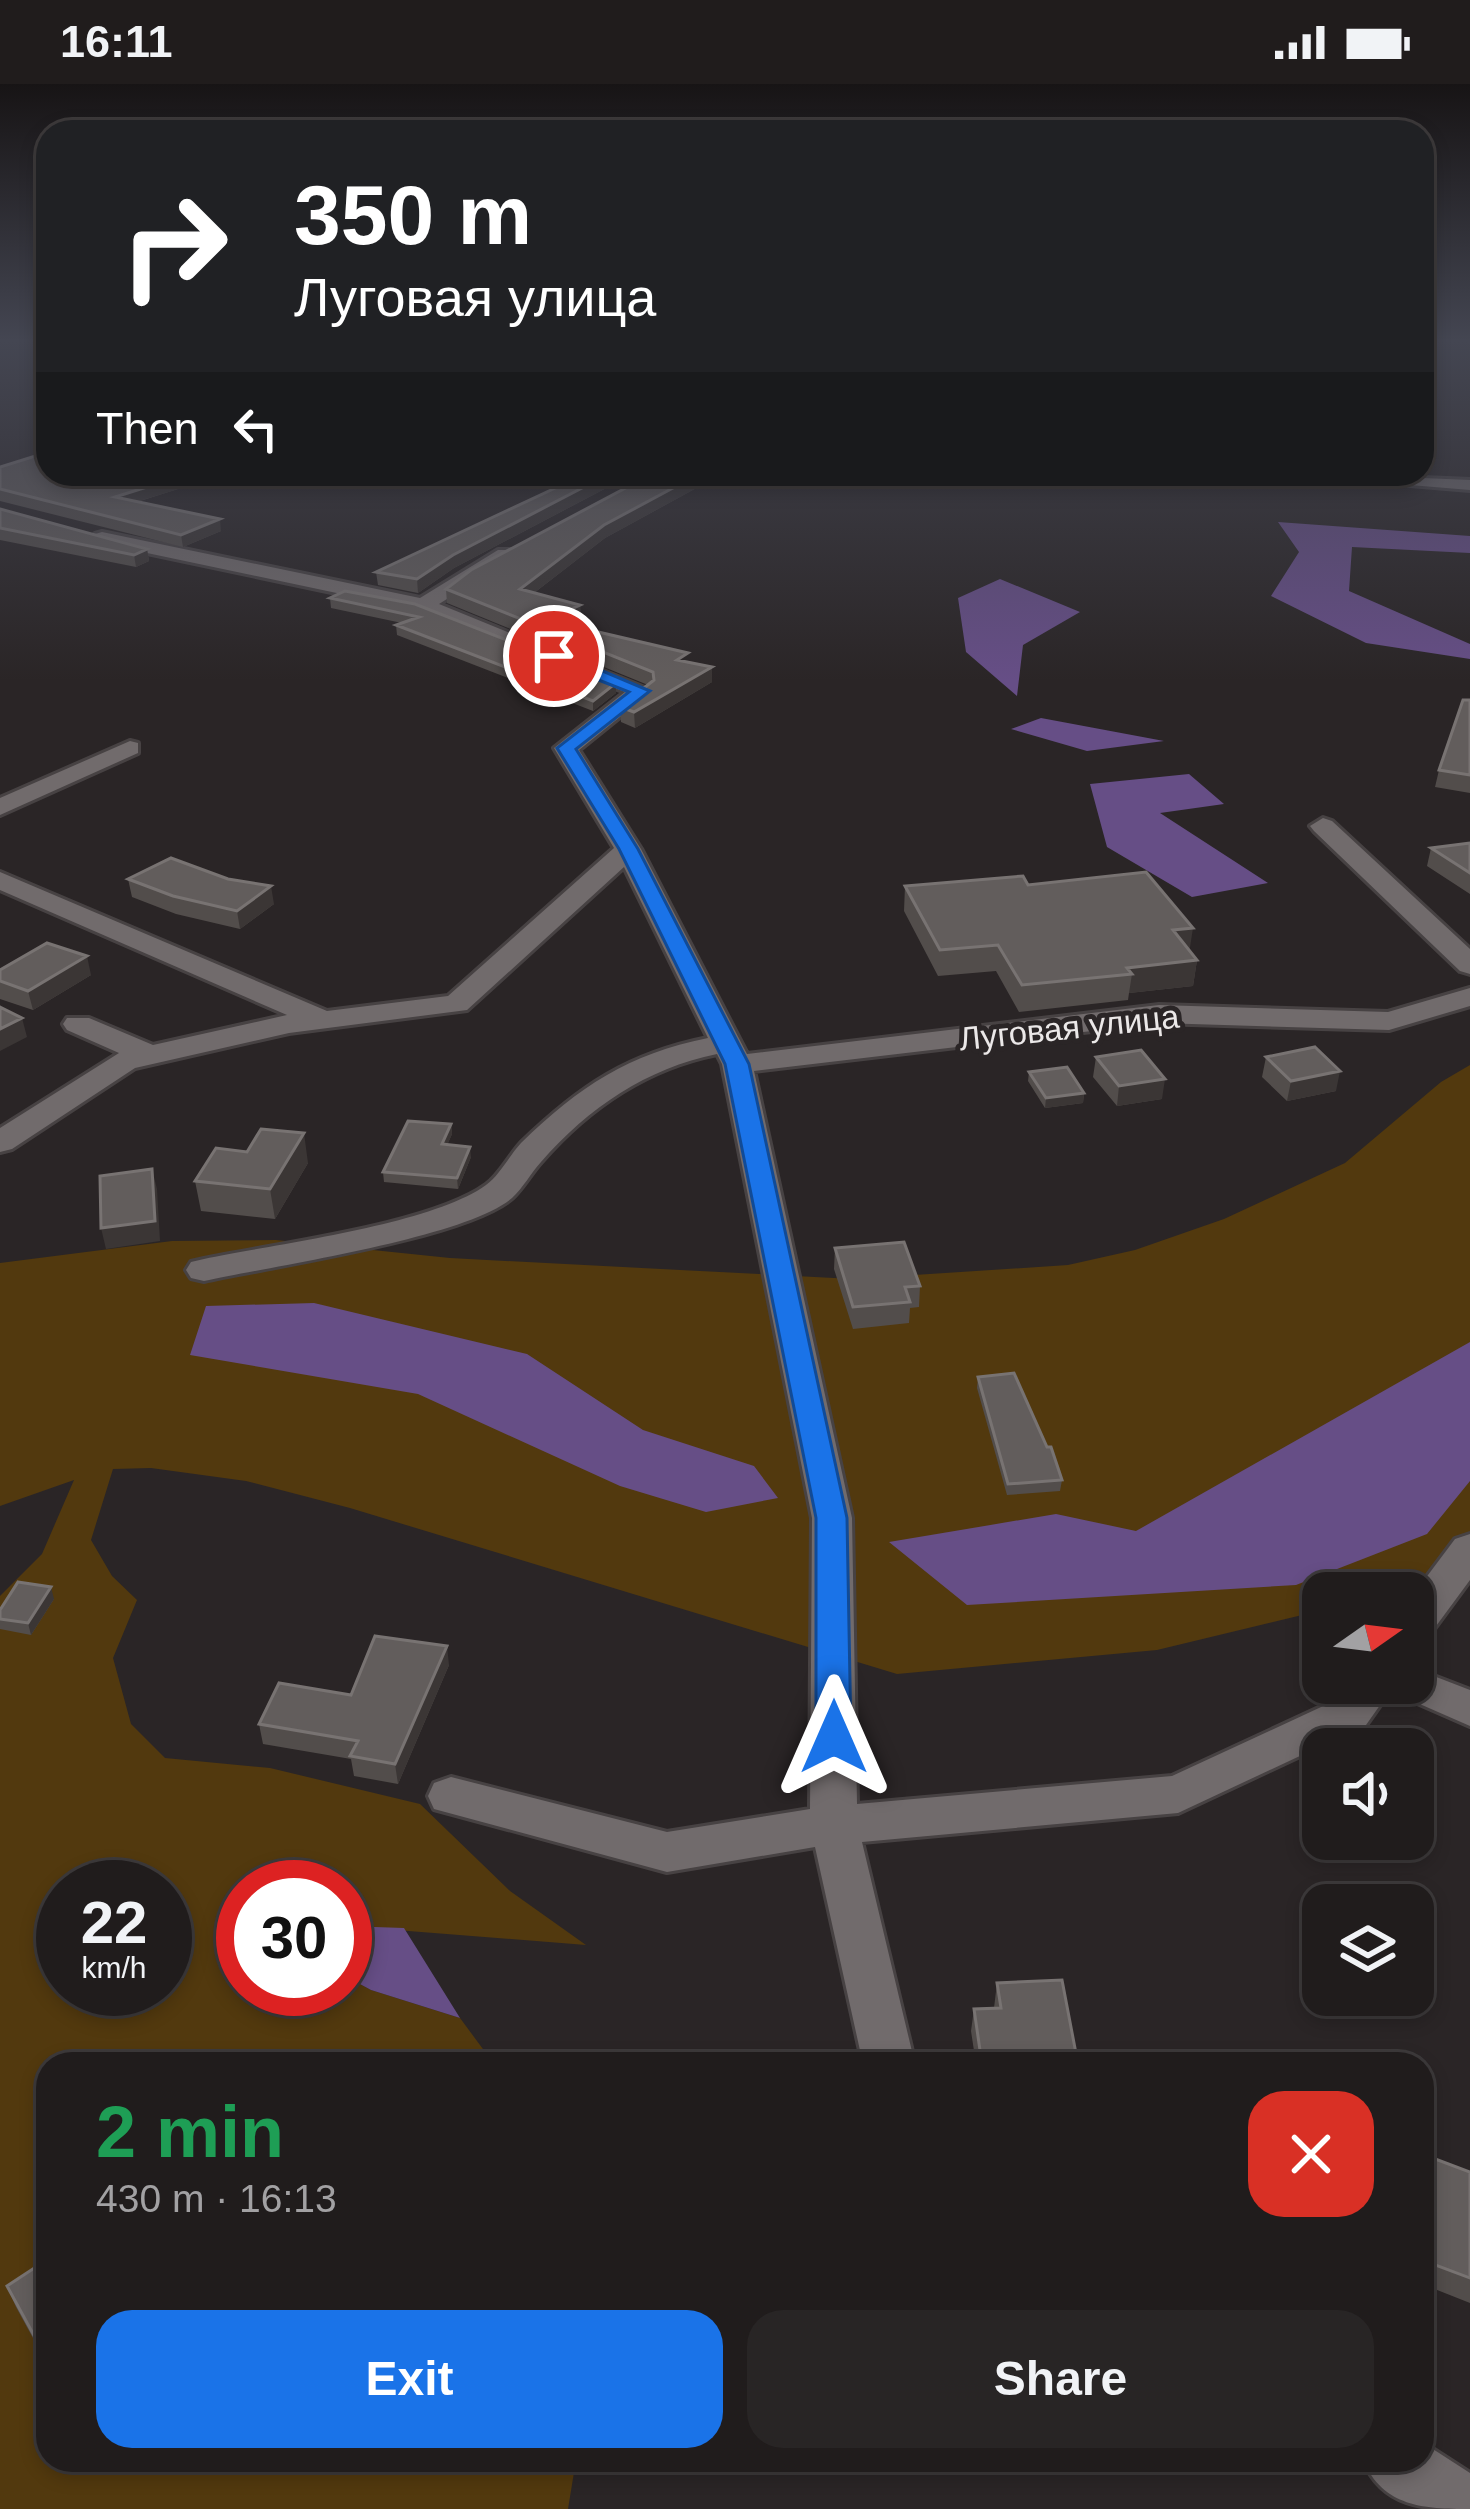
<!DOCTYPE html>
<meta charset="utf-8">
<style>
:root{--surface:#201c1c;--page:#282525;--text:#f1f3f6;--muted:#a2a1a3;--line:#3d3a3b;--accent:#1a73e8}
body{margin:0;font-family:Helvetica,sans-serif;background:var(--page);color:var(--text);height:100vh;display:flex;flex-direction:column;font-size:45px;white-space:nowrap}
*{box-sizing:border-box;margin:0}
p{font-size:39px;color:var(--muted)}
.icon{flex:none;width:66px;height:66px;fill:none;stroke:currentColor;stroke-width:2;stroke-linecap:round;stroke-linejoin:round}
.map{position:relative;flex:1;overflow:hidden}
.panel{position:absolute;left:36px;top:1968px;width:1398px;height:420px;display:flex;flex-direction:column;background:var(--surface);border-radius:36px;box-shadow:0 6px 18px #0003,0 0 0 3px var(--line)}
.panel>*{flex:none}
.hud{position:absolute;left:36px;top:36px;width:1398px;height:366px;border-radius:36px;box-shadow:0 6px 18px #0003,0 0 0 3px var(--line);background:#202124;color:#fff;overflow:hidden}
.needle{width:78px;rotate:76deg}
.tools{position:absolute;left:1302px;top:1488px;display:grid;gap:24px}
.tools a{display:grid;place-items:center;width:132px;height:132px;border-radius:24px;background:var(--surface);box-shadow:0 6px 18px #0003,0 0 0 3px var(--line);font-size:60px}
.speed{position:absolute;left:36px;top:1776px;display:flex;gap:24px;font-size:60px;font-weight:700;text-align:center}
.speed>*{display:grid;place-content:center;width:156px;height:156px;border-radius:50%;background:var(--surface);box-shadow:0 6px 18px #0003,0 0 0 3px var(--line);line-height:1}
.speed small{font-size:30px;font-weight:400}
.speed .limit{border:18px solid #d22;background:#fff;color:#111}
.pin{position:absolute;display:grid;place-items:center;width:102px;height:102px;color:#fff;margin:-51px;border:6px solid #fff;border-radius:50%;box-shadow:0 3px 12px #0007}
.me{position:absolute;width:132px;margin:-66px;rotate:0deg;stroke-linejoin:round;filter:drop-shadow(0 0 9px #0008)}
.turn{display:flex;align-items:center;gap:42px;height:252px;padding:0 60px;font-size:54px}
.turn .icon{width:156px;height:156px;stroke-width:2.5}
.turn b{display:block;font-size:84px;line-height:102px}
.then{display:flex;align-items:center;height:114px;padding:0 60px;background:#0003;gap:24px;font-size:45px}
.round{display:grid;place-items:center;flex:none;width:126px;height:126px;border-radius:36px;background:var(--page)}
.headline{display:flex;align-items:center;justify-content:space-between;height:204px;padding:0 60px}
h1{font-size:72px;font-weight:600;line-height:90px;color:#1e9e55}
.primary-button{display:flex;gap:24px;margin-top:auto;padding:24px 60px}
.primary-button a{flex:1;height:138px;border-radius:36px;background:var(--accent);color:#fff;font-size:48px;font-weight:600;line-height:138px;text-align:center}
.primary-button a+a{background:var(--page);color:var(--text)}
.status{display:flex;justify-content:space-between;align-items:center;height:84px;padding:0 60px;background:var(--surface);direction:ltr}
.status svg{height:33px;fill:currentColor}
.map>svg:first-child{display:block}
</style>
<div class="status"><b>16:11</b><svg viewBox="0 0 49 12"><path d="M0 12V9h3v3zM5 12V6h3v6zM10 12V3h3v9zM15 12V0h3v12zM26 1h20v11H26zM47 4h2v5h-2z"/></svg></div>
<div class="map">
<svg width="1470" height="2425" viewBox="0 0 1470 2425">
<rect width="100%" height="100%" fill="#2a2526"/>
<path fill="#52390e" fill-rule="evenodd" d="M1470,981v502c-61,23 -82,26 -147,26v17l-166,40 -260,24 -547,-166 -104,-27 -95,-13 -38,1 -22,71 21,36 25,24 -24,58 18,66 34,34 105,10 150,36 90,87 76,54 -241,-19v-39h-102v102h102v-13l26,14 89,28 34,46h-446v396h528l-8,49h-568v-913l42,-42 32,-74 -74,26v-243l172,-22 104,-1 174,18 403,21 215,-14 67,-15 89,-31 121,-56 96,-81zM63,1803h102v102h-102z"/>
<path fill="#664e86" d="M1278,438l192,14v17l-118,-6 -3,44 121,53v15l-104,-16 -95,-47 28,-44z
M1000,495l80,33 -57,33 -6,51 -51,-44 -8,-54z
M1041,634l123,23 -77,10 -76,-22z
M1189,690l35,30 -64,9 108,70 -76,14 -85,-50 -17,-63z
M314,1219l213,51 116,76 111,36 24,32 -72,14 -86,-26 -202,-92 -228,-39 16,-49z
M1470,1258v139l-43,53 -131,51 -329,20 -78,-63 167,-28 80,17z
M345,1842l59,2 56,90 -89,-28 -26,-14z"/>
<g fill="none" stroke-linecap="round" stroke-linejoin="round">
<g stroke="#474243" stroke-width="6">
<path id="street" d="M1329,390l141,6v10l-132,-11z
M102,448l318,66 78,-48h14v8l-73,46 213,87 -73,59 62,99 106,205 412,-49 229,7 82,-24v18l-81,24 -230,-7 -405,48 98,447 5,286 315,-28 162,-75 13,-18h66v-15l57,22v36l-80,-35 -24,34 -188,88 -316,29 53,222h-52l-48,-217 -148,25 -233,-63 -6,-13 6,-13 17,-6 216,55 143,-23 2,-291 -90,-454 -5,-10c-70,14 -129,54 -176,108 -10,11 -18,26 -29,36 -47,40 -240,68 -308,83l-13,-3 -5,-8 5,-8 13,-3c71,-15 227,-34 282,-74 14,-10 23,-29 35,-42 59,-57 107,-89 187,-105l-84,-171 -157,143 -178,23 -154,35 -123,81 -12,3v-24l119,-75 -52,-23 -4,-6 4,-6h22l64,27 134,-30 -287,-125v-18l327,139 121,-15 166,-148 -60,-100 71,-56 -208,-82 -322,-68v-8z
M130,657l8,2v10l-138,62v-17z
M1323,734l9,3 138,128v25l-10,-3 -146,-140 -4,-5z
M1470,1450v46l-42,57 -15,5v-47l42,-56z
M1422,2358l48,31v36c-46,0 -87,-2 -107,-49h59z"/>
</g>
<use href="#street" fill="#716b6c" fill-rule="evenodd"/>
</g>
<path fill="#524d4b" d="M0,383l178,22 -41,13 84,29 -38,16 -183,-46z
M575,390h58l-179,94 -36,25 -40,-8 -2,-13 200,-94z
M652,390h70l-117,64 -71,55 46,12 1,14 -13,6 120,37 24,5v15l-77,46 -14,-6 -1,-15 28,-22 -201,-82 -1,-14z
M0,425l147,40 2,12 -13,6 -136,-27z
M345,507l271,92v10l-23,18 -196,-76 -1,-10 6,-2 -71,-15 -1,-10z
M1470,616v93l-35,-6 4,-17z
M1470,759v51l-43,-28 4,-18z
M128,795l146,25 -34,25 -64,-15 -44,-17z
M1028,801l162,66 7,9 -4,26 -64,7 -1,7 -109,12 -23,-41 -58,5 -34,-65 1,-25z
M0,886l91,5 -58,35 -33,-11z
M1096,973l66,42 -45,7 -24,-29z
M1266,973l70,34 -49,10 -25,-24z
M1029,988l55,21 -1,10 -38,5 -17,-27z
M451,1040l1,10 -5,11 24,12 -13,32 -74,-7 -1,-10z
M308,1079l-33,56 -74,-8 -6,-30z
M835,1164l85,38 -1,21 -9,1 -1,15 -56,6 -19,-60z
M978,1293l84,103 -2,11 -53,4 -30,-107z
M54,1515l-23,36 -31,-6v-19z
M449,1581l-51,119 -44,-8 -3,-17 -88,-15 -4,-20z
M997,1899l81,81h-102l-5,-33 3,-22 20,-1z
M1422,2070l48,18v131l-48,-19z
M48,2175v101l-2,2 -30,-55 -9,-21z"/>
<path fill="#3b3635" d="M609,390h24l-179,94 -36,25 -1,-14 36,-24z
M699,390h23l-117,64 -84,65 -1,-14 84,-64z
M176,394l2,11 -61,19 -2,-11z
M220,435l1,12 -38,16 -2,-12z
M147,465l2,12 -13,6 -2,-12z
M580,521l1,14 -28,13 -6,-12z
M712,583v15l-77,46 -1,-16z
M616,599v10l-23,18v-10z
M271,802l3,18 -34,25 -3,-18z
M1193,844l-4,26 -16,-24z
M87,872l4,19 -58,35 -5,-19z
M1197,876l-4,26 -64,7 3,-19 -5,-6z
M22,934l5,19 -27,14v-22z
M1340,987l-4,20 -49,10 4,-20z
M1165,995l-3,20 -45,7 2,-20z
M1084,1009l-1,10 -38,5 1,-10z
M451,1040l1,10 -9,21 -1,-11z
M304,1049l4,30 -33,56 -5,-30z
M470,1063l1,10 -13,32 -1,-11z
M152,1085l5,20 3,52 -54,8 -5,-21z
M51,1503l3,12 -23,36 -3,-12z
M447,1562l2,19 -51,119 -3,-20z
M48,2249v27l-2,2 -9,-21z"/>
<path fill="#625d5c" stroke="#787372" stroke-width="3" d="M48,368v22h116l12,4 -61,19 105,22 -39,16 -181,-46v-22z
M579,390h30l-156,81 -36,24 -41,-7 207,-97z
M652,390h47l-95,51 -84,64 60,16 -33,15 141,33 -11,7 35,7 -78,45 -14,-5 34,-27 -1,-8 -207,-83 25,-19z
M0,425l147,40 -13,6 -134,-27z
M345,507l70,13 201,79 -23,18 -197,-76 23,-8 -89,-19z
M1463,616h7v75l-31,-5z
M1470,759v30l-39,-25z
M171,774l57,21 43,7 -34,25 -64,-15 -45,-17z
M1146,788l47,56 -20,2 24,30 -70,8 5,6 -110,11 -24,-40 -58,5 -35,-64 118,-10 5,9z
M47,859l40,13 -59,35 -28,-10v-11z
M0,923l22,11 -22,11z
M1315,963l25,24 -49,10 -25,-24z
M1141,966l24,29 -46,7 -23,-29z
M1067,983l17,26 -38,5 -17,-26z
M408,1037l43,3 -9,20 28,3 -13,31 -74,-6z
M261,1045l43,4 -34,56 -75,-8 21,-33 31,4z
M152,1085l3,52 -54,7 -1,-52z
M904,1158l16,44 -15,1 5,15 -57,5 -18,-59z
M1014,1289l33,74h4l11,33 -54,4 -30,-107z
M18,1498l33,5 -23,36 -28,-4v-9z
M375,1552l72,10 -52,118 -45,-8 8,-15 -99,-17 20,-41 72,12z
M1062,1896l16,84h-96l-8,-55 27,-1 -4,-25z
M1422,2070l48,18v106l-48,-18z
M48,2175v74l-11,8 -30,-55z"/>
<linearGradient id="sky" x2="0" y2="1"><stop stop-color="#171415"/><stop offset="0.43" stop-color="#444652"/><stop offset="1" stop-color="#444652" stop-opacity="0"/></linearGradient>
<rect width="1470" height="597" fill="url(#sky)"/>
<path fill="#1a73e8" stroke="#114b97" stroke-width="3" d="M548,569h12l90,38 -74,58 62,100 111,215 98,454 4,219 -5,10 -12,4 -13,-4 -5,-10v-219l-91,-454 -106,-215 -62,-101 72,-56 -81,-32z"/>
<g text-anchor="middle" stroke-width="10" stroke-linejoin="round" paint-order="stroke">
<g font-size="33" fill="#ebe8e8" stroke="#2a2526">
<text transform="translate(1069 943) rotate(-6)" y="12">Луговая улица</text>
</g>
</g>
</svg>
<div class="tools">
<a><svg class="needle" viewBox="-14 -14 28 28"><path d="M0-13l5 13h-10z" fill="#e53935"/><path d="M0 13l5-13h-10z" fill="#a2a1a3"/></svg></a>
<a><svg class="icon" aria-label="sound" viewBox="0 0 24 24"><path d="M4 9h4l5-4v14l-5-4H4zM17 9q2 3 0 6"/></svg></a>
<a><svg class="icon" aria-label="layers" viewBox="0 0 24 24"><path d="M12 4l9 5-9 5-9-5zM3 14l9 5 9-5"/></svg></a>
</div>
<div class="speed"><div>22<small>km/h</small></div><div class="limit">30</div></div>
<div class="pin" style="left:554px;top:572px;background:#d93025"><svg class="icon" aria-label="arrive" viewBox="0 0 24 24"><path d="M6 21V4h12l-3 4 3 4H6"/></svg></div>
<svg class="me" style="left:834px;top:1653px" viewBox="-20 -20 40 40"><path d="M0-17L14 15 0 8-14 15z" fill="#1a73e8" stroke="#fff" stroke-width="4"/></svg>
<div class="hud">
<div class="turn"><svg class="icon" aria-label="right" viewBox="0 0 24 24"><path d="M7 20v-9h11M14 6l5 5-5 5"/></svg><div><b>350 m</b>Луговая улица</div></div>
<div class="then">Then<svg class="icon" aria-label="left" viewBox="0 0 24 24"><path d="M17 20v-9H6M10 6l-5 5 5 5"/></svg></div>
</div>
<section class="panel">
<div class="headline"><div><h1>2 min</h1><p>430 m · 16:13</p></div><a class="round" style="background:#d93025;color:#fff"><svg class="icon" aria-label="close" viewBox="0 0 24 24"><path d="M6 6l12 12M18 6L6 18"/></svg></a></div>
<div class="primary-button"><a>Exit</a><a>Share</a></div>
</section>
</div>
